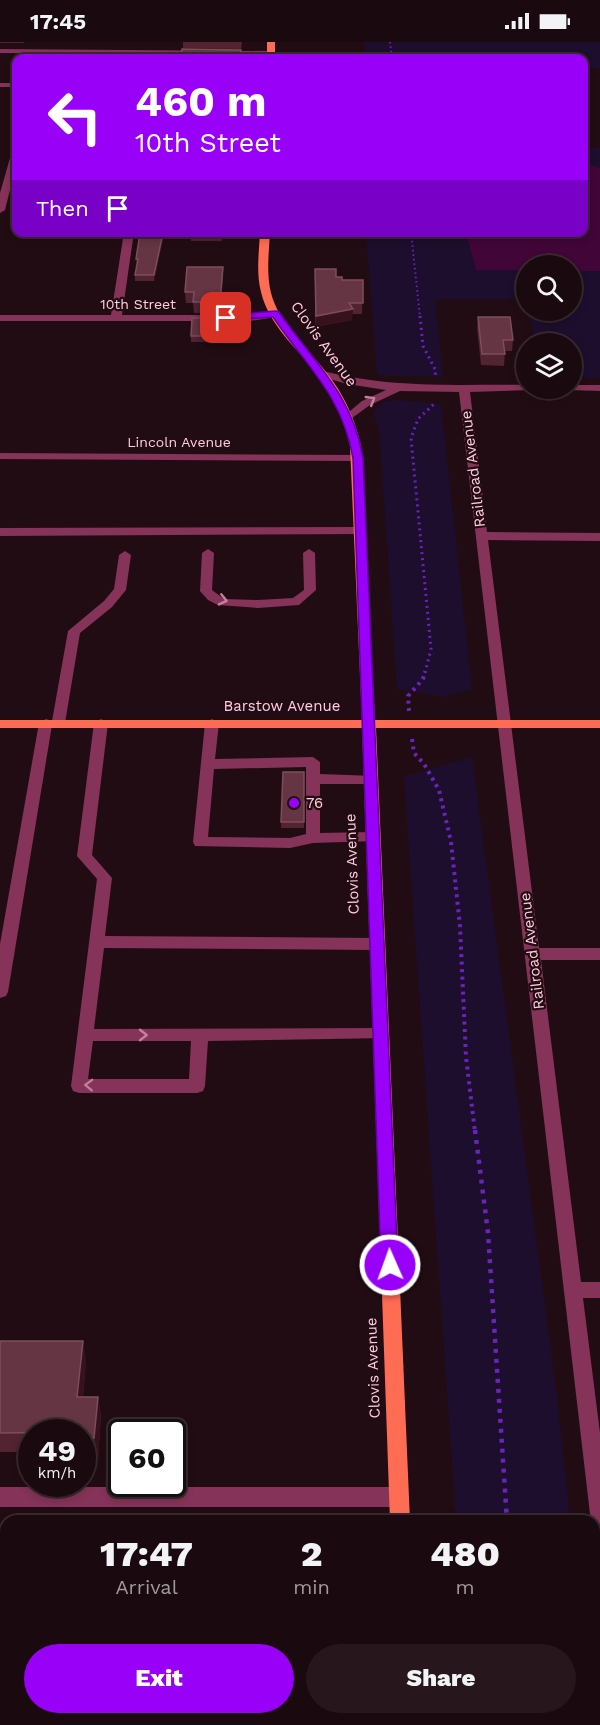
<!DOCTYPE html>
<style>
:root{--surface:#1a090e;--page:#27171c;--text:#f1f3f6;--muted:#9f9a9e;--line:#382a2e;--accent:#9800f8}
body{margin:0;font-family:"Work Sans",sans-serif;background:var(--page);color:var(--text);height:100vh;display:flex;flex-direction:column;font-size:22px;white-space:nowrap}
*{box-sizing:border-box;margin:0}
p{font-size:20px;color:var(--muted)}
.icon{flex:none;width:33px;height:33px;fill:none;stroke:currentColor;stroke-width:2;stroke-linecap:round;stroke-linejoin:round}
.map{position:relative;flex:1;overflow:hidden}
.side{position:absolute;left:0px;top:1473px;width:600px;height:210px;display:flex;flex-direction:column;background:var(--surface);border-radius:18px 18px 0 0;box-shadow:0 3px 9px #0003,0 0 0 2px var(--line)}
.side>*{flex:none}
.top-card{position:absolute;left:12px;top:12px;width:576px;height:183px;border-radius:12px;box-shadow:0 3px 9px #0003,0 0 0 2px var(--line);background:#9800f8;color:#fff;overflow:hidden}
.fabs{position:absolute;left:516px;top:213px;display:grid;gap:12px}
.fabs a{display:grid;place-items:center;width:66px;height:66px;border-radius:50%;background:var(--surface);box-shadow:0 3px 9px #0003,0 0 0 2px var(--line);font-size:30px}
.speed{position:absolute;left:18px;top:1377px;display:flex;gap:12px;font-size:30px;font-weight:700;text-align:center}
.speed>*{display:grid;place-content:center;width:78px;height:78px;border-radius:50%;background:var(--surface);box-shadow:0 3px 9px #0003,0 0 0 2px var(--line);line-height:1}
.speed small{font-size:15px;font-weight:400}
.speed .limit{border:3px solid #111;border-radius:9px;background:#fff;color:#111}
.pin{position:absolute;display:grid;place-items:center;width:51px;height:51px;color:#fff;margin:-26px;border-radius:12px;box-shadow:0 3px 9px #0006}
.me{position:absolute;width:66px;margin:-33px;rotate:358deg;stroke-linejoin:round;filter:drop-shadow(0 0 4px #0008)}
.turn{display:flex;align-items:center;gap:21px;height:126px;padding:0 24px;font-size:27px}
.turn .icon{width:78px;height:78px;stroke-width:2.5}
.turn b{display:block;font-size:42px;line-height:51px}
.then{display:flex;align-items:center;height:57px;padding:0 24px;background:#0003;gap:12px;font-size:22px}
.eta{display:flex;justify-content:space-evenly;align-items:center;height:102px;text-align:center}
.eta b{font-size:36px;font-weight:800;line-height:42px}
.button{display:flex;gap:12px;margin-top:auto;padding:12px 24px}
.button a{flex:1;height:69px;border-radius:36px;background:var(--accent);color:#fff;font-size:24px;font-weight:800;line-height:69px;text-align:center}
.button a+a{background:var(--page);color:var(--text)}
.status{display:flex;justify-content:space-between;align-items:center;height:42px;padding:0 30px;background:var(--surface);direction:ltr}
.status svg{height:16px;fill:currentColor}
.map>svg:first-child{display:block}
</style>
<div class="status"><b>17:45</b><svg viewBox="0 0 49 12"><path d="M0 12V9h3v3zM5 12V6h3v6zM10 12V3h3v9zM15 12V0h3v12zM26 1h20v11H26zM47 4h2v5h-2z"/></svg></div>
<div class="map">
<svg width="600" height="1683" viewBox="0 0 600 1683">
<rect width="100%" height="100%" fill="#220c13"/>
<path fill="#1d0e2d" d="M364,0h236v26h-16v-10h-218z
M584,106h16v230h-28v-34l-37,-1 -6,-32 43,-1v-44h-46v33h-91l8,78 -66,-2 -11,-142 218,-1z
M400,358l41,4 31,285 -27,8 -48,-8 -18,-260 -6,-16 11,-12z
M472,715l85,640 13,124h-114l-52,-744z
M470,1677h120l1,6h-120z"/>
<path fill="#410538" d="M584,121l16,5v103h-28v-5h-46v4h-50l-10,-37 118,-1z"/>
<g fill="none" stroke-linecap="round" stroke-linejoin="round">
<path stroke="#6924bb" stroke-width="2" stroke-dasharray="1.5 3" stroke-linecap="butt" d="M390,0l2,16
M411,190l9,85"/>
<path stroke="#6924bb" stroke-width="3" stroke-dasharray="2 4" stroke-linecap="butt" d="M420,274l3,30 13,25 -1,4
M425,631l6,-24 -20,-211 7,-19 17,-16"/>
<path stroke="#6924bb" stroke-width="4" stroke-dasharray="3 4.5" stroke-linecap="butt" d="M409,669l-1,-15 15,-17 2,-8
M412,697l2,14 10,11 15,26 12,52 9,84 6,131 9,75"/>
<path stroke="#6924bb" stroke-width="4.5" stroke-dasharray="4 6" stroke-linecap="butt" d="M475,1088l13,103 19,288
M530,1677l1,6"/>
<path fill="#853358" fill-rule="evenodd" d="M0,7l271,2 4,2 -4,2 -271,-2z
M0,41h16v4h-16z
M16,106v18l-11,44 -5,3v-20l12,-42z
M124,190h10l-12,83h128l26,-4 5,3 -5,3 -26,4h-250v-6h111z
M323,329c72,18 131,13 203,14v3h5l-1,2 -60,2 17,140 113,1v8l-112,-1 51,408h61v12h-59l40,322h19v16h-17l17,135v91l-7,-3 -3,-7 -131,-1122 -59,-1 -30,14 -22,16 -4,-1v-4l18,-15 24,-11 -39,-6 -28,-8 -1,-2z
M572,343h28v6l-32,-1 -1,-2h5z
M0,411l358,2 6,3 -6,3 -358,-2z
M360,485l4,1v6l-364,2v-8z
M208,507l6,4 -2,37 12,9 34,1 35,-2 11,-8 -1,-37 6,-4 6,4 1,37 -17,15 -41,3 -40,-3 -10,-5 -8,-9 2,-38z
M125,509l6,4 -5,35 -14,17 -32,26 -15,90 -7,4 -6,-2 -44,267 -2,4 -6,2v-54l39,-221 7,-4 6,2 16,-90 36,-30 10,-12 5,-34z
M101,677l7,4 -16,132 20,23 -7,58 271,2 5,2 3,4 -3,4 -5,2 -272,-2 -10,81 286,-1 6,2 2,4 -2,4 -178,3 -3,45 -2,5 -6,2h-118l-6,-2 -2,-5 26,-207 -20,-23 17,-133zM93,999h98l-2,38h-101z
M212,677l7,4 -4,36 98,-2 7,5v12l55,2 2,3 -2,3 -5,2h-50v49l52,-1 5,1 2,4 -2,4 -64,2 -23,5 -95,-2 -2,-4 12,-119zM306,725v67l-16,4 -82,-1 6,-68z
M0,1445h399l7,3 3,7 -3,7 -7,3h-399z"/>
<path fill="#ff6c54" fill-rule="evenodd" d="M267,0h8v16h-8z
M260,190h10c-1,20 -4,41 1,61 8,31 36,54 55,79 18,22 29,47 35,74l14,274h225v8h-224l34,793h-20l-28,-793h-362v-8h362l-12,-274c-6,-25 -15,-49 -32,-71 -20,-26 -49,-49 -57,-83 -5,-19 -2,-40 -1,-60z
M394,1677h22v6h-22z"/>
</g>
<path fill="#522330" d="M0,0h24v1h-24z
M183,0h59l-1,7 -58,-1z
M190,190h32v9h-31z
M163,191v6l-9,42h-19v-6l2,-11 -1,-5z
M315,227l21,8 6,3h21l-1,34h-10v6l-37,7z
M223,236l-3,35h-26l-1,-10h-7l-1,-11z
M478,275l35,23 -1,11h-7l-1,15 -23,-1 -4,-37z
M219,281l-1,19h-27v-6z
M283,730h21v56h-23z
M0,1299l86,19 -3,37h15l3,19 -3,41h-16v-25h-50v20h-32z"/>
<path fill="#37121d" d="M163,191v6l-9,42v-6z
M223,225v11l-3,35v-11z
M353,267l-1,11 -37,7 1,-11z
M83,1299l3,19 -5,56 -4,-19z
M98,1355l3,19 -3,41 -4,-19z"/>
<path fill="#653543" stroke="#7d4d5b" stroke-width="1.5" d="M182,7l59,1 -1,8h-59z
M140,191h23l-9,42h-19l3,-16h-2z
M187,225h36l-3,35h-27l1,-10h-9z
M315,227h21v8h6v3h21v23h-14l4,6 -37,7z
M478,275h32l3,23h-10l2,14h-23z
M192,276h27l-1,18h-27z
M283,730h21v50h-23z
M0,1299h83l-6,56h21l-4,41h-12v-6l-82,1z"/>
<defs><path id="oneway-chevron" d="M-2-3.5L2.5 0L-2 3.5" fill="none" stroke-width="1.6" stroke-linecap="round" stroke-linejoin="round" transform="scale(1.5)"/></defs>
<g stroke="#c2809c">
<use href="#oneway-chevron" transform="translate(371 358) rotate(-31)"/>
<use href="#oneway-chevron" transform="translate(223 558) rotate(13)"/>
<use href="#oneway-chevron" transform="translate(143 993)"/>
<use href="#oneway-chevron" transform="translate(89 1043) rotate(-178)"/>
</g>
<path fill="#9800f8" stroke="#6300a1" stroke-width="1.5" d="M276,269l3,1c35,51 73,81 84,146l35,807 -3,6 -5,2 -6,-2 -3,-6 -28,-807c-11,-63 -46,-91 -80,-141l-47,3 -4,-2 4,-3z"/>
<circle fill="#9800f8" stroke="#220c13" stroke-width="2" cx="294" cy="761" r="6"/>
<g text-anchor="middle" stroke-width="4.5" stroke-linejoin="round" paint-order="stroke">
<g font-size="14" fill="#ffcddf" stroke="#220c13">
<text x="138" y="267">10th Street</text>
<text x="179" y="405">Lincoln Avenue</text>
</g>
<g font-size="15" fill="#ffcddf" stroke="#220c13">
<text transform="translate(324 302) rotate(54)" y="5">Clovis Avenue</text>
<text transform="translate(473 427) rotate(-97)" y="5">Railroad Avenue</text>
<text x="282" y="669">Barstow Avenue</text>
<text transform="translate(352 822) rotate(-92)" y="5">Clovis Avenue</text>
<text transform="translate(532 909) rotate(-97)" y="5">Railroad Avenue</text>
<text transform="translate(373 1326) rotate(-92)" y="5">Clovis Avenue</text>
</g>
<g font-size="15" fill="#ffcddf" stroke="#220c13" text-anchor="start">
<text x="306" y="766">76</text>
</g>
</g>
</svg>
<div class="fabs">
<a><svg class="icon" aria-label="search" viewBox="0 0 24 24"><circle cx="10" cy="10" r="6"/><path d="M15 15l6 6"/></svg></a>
<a><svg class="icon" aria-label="layers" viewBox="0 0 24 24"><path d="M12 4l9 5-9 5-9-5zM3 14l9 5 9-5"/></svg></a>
</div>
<div class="speed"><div>49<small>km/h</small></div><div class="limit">60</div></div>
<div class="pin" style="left:226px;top:276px;background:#d93025"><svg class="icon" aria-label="arrive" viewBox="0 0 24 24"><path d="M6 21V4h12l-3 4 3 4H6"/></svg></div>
<svg class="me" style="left:390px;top:1223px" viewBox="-20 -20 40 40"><circle r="17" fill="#9800f8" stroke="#fff" stroke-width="3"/><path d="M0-11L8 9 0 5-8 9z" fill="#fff"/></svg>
<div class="top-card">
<div class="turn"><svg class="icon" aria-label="left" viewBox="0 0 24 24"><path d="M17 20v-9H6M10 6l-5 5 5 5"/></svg><div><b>460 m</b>10th Street</div></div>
<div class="then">Then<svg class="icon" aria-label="arrive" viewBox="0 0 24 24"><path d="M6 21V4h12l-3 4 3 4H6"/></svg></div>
</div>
<section class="side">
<div class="eta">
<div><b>17:47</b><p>Arrival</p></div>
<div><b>2</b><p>min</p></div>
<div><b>480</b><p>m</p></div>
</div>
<div class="button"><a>Exit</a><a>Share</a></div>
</section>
</div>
